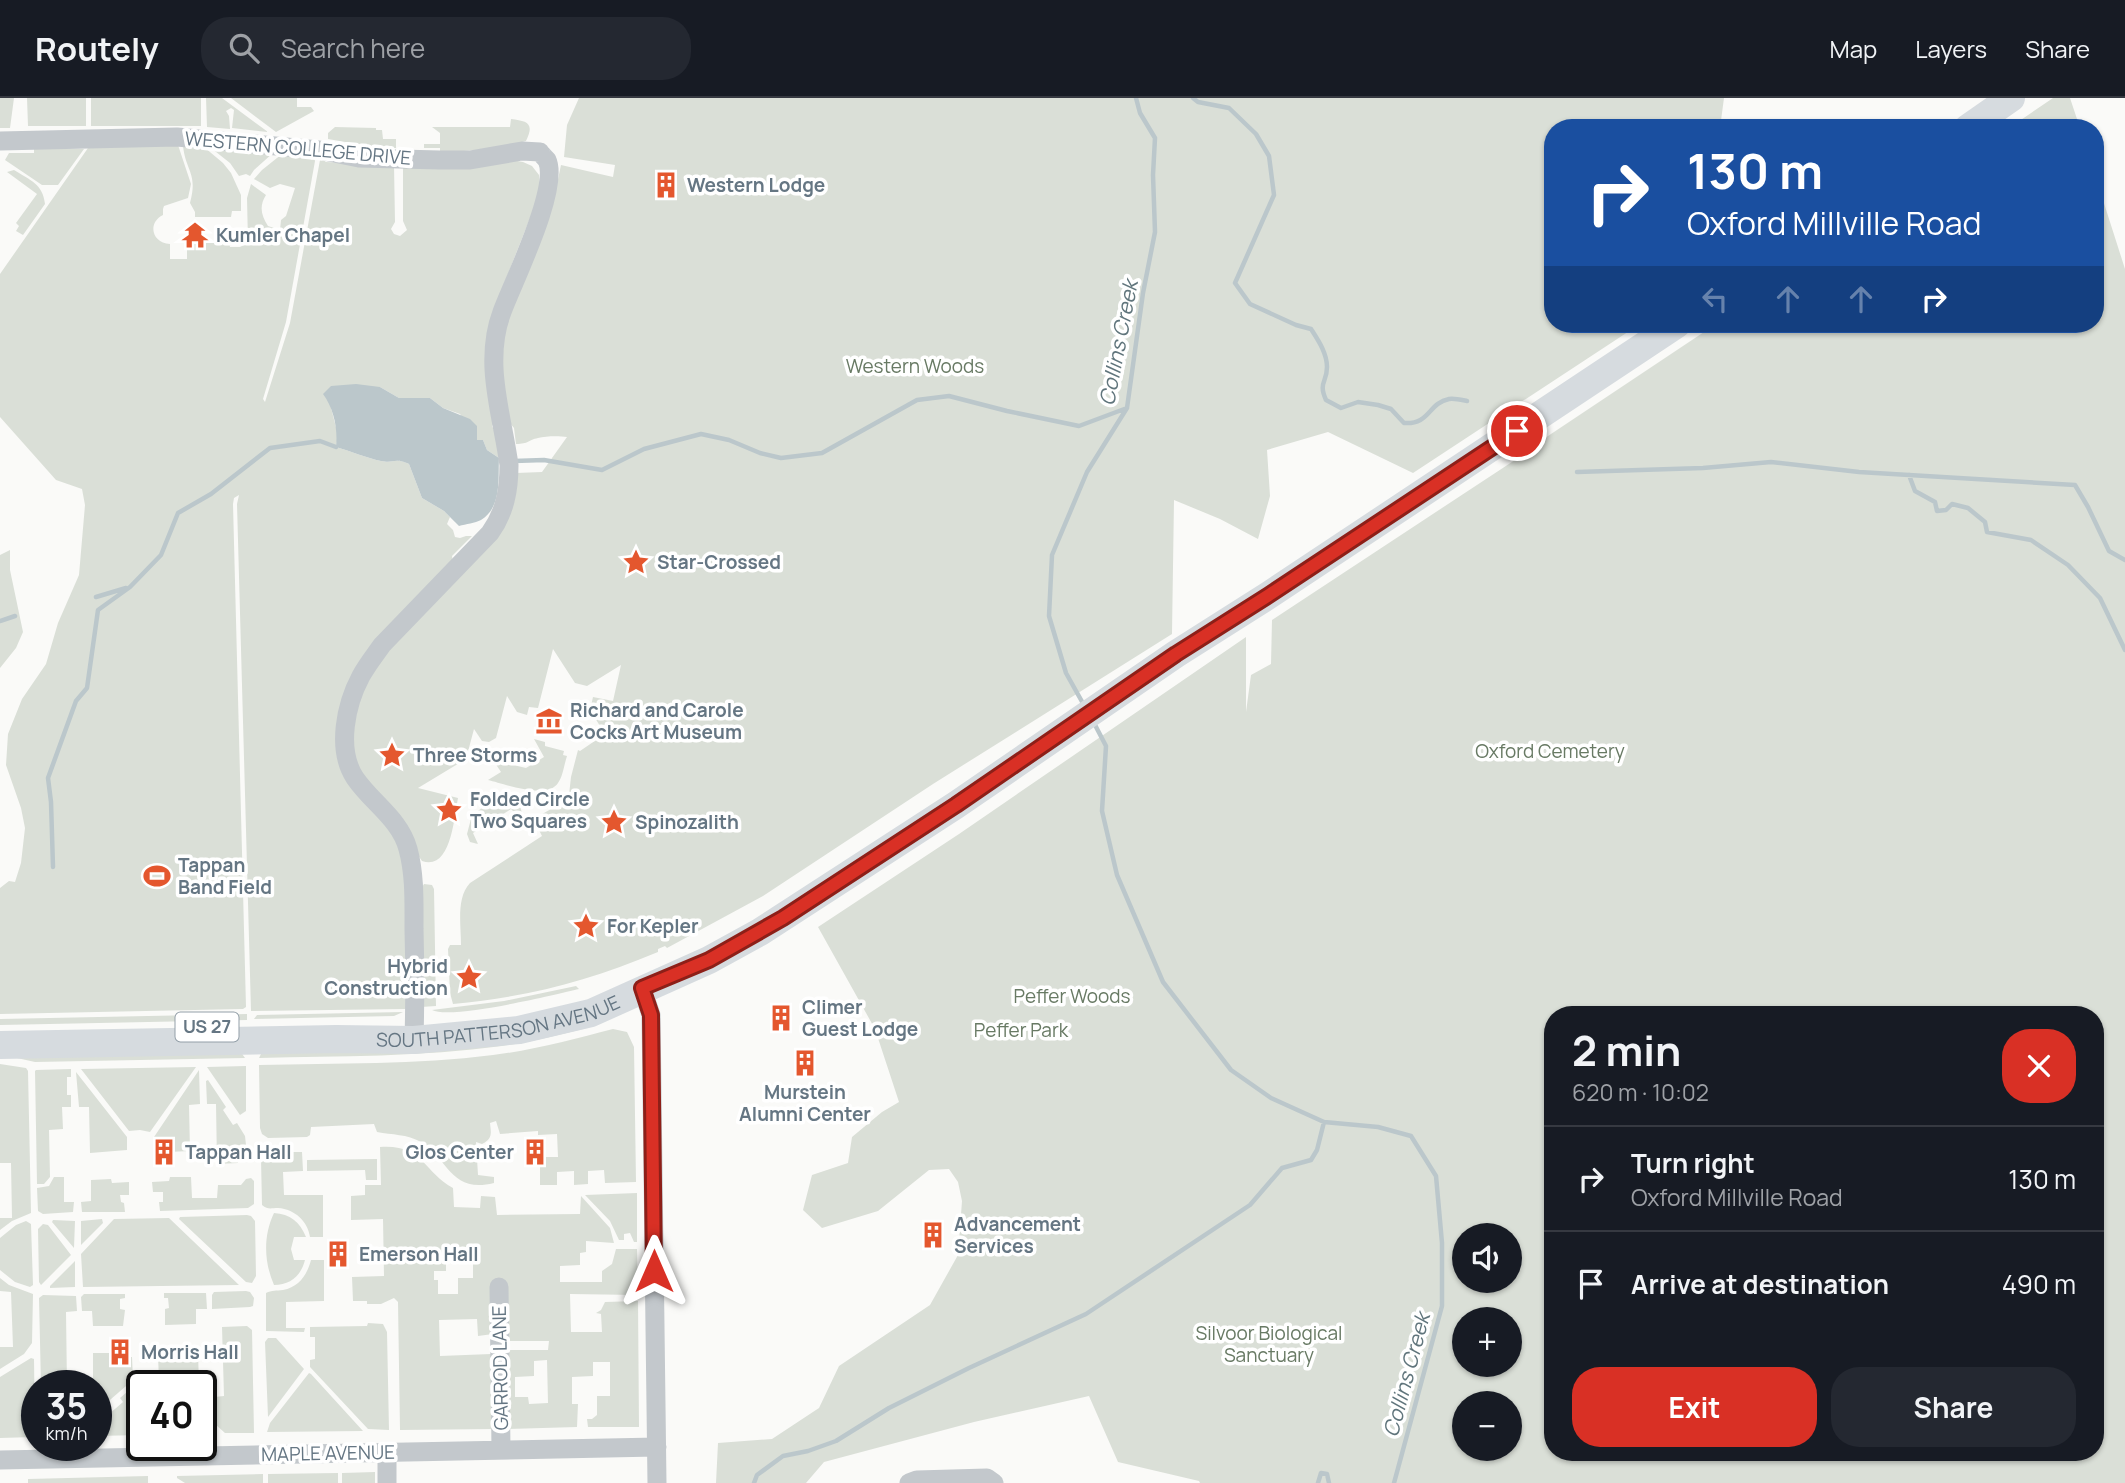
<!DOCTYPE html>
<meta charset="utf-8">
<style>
:root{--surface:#171b24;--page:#242831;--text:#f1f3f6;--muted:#9ea1a6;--line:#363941;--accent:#d93025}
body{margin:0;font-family:Manrope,sans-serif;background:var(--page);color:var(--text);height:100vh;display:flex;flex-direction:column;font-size:26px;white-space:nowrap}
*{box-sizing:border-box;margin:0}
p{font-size:23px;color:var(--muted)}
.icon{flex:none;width:38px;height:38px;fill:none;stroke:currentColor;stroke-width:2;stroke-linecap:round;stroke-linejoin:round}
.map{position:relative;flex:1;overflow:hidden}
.sheet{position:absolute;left:1544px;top:908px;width:560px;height:455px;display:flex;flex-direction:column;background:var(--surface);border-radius:28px;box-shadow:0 2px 5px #0004}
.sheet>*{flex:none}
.guide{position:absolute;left:1544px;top:21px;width:560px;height:214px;border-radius:28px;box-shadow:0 2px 5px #0004;background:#1a4fa0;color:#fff;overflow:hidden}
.fabs{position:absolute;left:1452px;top:1125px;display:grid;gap:14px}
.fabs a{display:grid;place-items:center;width:70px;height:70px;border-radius:50%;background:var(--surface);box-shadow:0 2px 5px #0004;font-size:35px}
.speed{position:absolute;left:21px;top:1272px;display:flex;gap:14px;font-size:35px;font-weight:700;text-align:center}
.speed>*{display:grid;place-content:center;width:91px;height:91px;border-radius:50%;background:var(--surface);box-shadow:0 2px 5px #0004;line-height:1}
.speed small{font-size:18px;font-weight:400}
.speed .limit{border:4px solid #111;border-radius:10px;background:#fff;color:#111}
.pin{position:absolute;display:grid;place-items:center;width:60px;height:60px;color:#fff;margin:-30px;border:4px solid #fff;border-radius:50%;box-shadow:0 2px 7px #0007}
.me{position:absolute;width:77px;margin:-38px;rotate:0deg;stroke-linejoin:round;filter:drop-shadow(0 0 5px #0008)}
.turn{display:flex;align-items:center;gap:24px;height:147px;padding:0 28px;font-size:32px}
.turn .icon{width:91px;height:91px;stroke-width:2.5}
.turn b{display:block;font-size:49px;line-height:60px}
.lanes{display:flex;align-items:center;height:66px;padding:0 28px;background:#0003;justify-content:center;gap:35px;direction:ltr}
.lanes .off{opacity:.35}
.round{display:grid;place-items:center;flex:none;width:74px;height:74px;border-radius:28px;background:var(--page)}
.overview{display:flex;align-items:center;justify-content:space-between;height:119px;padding:0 28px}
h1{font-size:42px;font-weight:700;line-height:52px}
.primary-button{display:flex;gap:14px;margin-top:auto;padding:14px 28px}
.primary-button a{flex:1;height:80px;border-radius:28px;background:var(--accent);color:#fff;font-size:28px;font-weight:700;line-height:80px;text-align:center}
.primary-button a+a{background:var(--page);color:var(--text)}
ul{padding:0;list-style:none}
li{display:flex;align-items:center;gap:21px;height:105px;padding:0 28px;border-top:2px solid var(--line)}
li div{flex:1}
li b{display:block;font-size:26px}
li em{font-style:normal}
header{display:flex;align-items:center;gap:42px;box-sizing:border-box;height:98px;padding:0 35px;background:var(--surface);border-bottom:2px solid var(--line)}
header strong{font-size:33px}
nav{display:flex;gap:38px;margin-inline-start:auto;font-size:24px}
.search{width:490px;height:63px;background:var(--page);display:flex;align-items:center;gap:18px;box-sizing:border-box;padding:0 24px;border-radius:28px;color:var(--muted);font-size:26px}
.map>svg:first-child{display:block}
</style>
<header>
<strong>Routely</strong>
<div class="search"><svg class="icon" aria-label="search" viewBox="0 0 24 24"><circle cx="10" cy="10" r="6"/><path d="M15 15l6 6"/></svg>Search here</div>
<nav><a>Map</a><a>Layers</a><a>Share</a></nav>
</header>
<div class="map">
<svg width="2125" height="1385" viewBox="0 0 2125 1385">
<rect width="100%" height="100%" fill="#fafaf8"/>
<path fill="#dadfd7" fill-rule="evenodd" d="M0,0h14l-4,30h-10z
M27,0h59v28h-58z
M91,0h110v28h-110z
M206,0h16l46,34 -36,-4 2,-18 -3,-2 -5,3 3,5 1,13 -23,-2z
M231,0h66v9h14l3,4 -38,21z
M579,0h1145l-4,30h-168v196h88l-227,149 -85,-41 -61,18 3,46 -12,43 -38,-20 -46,-19 -2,134 -239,150 -170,112 -96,52 -2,-2 -7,3v3c-70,29 -129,45 -205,52l-3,-11 -2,-44 2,-4h11c0,-20 -5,-47 9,-62l72,-47 -6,-12 1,-7 21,-12 11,-10 2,-18 7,-27 2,1 25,-17 -15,-24 3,-13 20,4 8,-36 -34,21 -12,-3 -22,-34 -15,59 -9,-1 -2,8 -10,-3 -10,-16 -11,42 -7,4 -7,-1 -8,-12 -8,30 -48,29 40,10c-4,20 -7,73 -36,63l-62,-89 -9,-28 8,-46 24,-43 119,-125 14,-57 26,-1 25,-35c-8,-1 -21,-1 -29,1 -10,2 -9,6 -22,6l-2,-16 -5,-6 -9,-52 6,-51 47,-116 8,-38 52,12 2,-12 -51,-8 3,-32z
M2053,0h17l10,30h-71z
M511,21c16,2 24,4 15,22l-26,7 -60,5v-5h-16v-4h16v-11l-8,-6h78z
M335,29l41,1v2h6l1,9h13v9l-22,-1 -46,-8v-6z
M178,47l13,39 -3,14 -24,8 -1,3v6c-16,8 -11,28 7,29v15h17v-16l42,-1 1,5h10l8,-4 -1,-45 4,-14 15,11c-7,11 -5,20 2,31l12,4 1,-10 5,-4 9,-28 -15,-4 -10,4 -16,-9 8,-9 20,-16 32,3 1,4 -29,161 -23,77 2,3 25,-79 30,-163 2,-1 4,3 68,3 1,57 -4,7 3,5 6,2 7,-6 -4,-9v-56l109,-5 11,2 9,4 7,9 1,10 -2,13 -44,111v114l-2,3 5,10 2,22 -12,-8 -4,-10h-6l-17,-26 -17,-6 -13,-10h-31l-19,-11 -50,17 8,31 -2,12c15,4 30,11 45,14 14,3 12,-4 28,3l13,34 22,13 6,6 -3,7 6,6 2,7 5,1 6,-2h6l-20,20 1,6 -78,81 -37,88 67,128 1,150 -155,2 -14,-507 2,-9 -5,3 -1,6 13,503 -3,2 -243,5v-126l9,-7 6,1 6,-19 4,-35 -4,-20 -15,-43 2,-31 14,-35 24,-35 12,-41 21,-48 6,-70 -3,-16 -26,-9 -56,-63v-143l88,-126z
M183,48l21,1 19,16 8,10 10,22v16h-9l-1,6h-36v-5l-5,-9c8,-30 -4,-31 -7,-57z
M34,50l50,1 -26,36h-16l-37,-25 4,-7h25z
M211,50l62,5 -19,17 -4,6 -4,-2 -7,2 -9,-13z
M14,72c16,10 29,14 31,34l-22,31 -7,-4 3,-5 -3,-3 21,-29 -30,-22z
M2095,77l30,94v1214h-925l-1,-2 -81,-19 -29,-66 -115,26 -150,40 -18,21h-90l2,-40 54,-4 47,-31 20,-42 91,-61 28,-50 4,-54 -4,-19 -9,-13 -20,1 -51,41 -56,17 -19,-18 9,-35 36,-12 4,-26 30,-25 17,-10 -24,-73 -57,-102 141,-93 287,-197v75l5,-37 20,-11 1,-44 255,-168v-2l189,-126h379zM1552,917h543v437h-543zM1465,1138h45v45h-45zM1465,1222h45v45h-45zM1465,1306h45v45h-45z
M10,452v20l13,62 -7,16 -16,20v-113z
M534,641l11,3v4l19,5 -1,4 4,1c-3,9 -4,20 -9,27 -11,17 -53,1 -70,-3l13,-8 -8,-12 33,8 18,-11z
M501,702l19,6 2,7 -2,5 -9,-9 -38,24 5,11 -8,-2 -3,-8 5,-19 20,-14z
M424,786l8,1 2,4 2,117 -15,1v-118z
M576,888l3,3c-26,6 -128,31 -147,21l72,-9z
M403,914l-9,4 -140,3 3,-4z
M247,916v6l-247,5v-6z
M587,930c-28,7 -56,14 -85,18 -80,11 -162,10 -243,12l3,-6z
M613,931l14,3 7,15 2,135 -31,1 -1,-13 -16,1v13l-14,1v-14l-17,1v13h-17v-28h18l-1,-23 -19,1v-4l-38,3 -4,-13 -6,2c1,10 3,16 -8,21l-6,-2 2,33 16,2v6c-44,11 -46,-25 -73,-41 -14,-8 -29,-7 -44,-10l-3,-8 -63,3 -1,8 -3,2 -39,1 -6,-4 -2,-6 -1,-63c78,-2 157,0 234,-10 41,-5 81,-16 120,-26z
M240,953l5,7 -210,4 -27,-6z
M0,966l26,4 2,3 3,142 -19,8 -12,9v-12h12l-1,-55h-11z
M246,968v45l-6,4 -33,-48z
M196,969l-46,65 -10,-2 -11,1 -48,-62z
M71,971v8h-4v18h4v12h-9l1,22 -14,1 1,47 -6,7h-7l-2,-113 1,-1z
M199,972l1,34 -11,1 1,46 -22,1v-4l-14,1v-12z
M76,974l51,65v13l-37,3 -1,-46h-10z
M208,982l18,27 -3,3 10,15 4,-2 8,13 2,18 -9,3v6l-21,1 -1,-60h-9l-1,-23z
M380,1049c44,-3 43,25 73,41l1,19 26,1 1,-12 14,1 2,18 83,-1 1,-18 29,32 4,15 -28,-2v11l-6,1v12l-20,1v16h42v-11l10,-7 4,-15h21l1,46 -68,-1 1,38h31l-1,-18 -5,-1 5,-3 4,-8 33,-1 1,126h-51l-1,-8h5l5,-4v-19h13v-34h-17v14l-21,1v27h6l-1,23 -69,2 -1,-79h41l1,-9h-42l-14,-7 -15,2 -1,-17 -38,1 1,36 51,-2 3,75 -94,1 -2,-128 -4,-4 -13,6h-14v-3h-14l-1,-24 32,-1 -1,-57 -32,1v-24l14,-1v-10h16zM446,1159l27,1v20h-15v16h-20v-14h-4v-9h12zM547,1262l1,43 -19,1 -1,-7h-13v-20l19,-1v-15z
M269,1054h33l1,19 -20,1 1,23h39v42h-13c-2,-15 -15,-28 -32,-29 -7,0 -10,2 -16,-3l-1,-46z
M377,1061v21h-11l-1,-10 -58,1v-11z
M54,1079h10v25h10l-1,10 -30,2 -5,-3 -1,-23 12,-2z
M170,1079h21l1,21h25l1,-13h23l5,-6 5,-1 3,3v23l-6,4 -88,3 -1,-9h4v-10h-10l-1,-10 17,-1z
M111,1081l1,4 17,-1v13h-9l1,7 3,1 1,9h-43l-1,-10 10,-1v-21z
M637,1095v49h-3l-4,-9 -6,1v6h-5l-9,-19 -25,-26z
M274,1115c16,1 26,9 32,24h-12l-3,12 3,11h11c-4,16 -15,25 -31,25 -10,-23 -11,-49 0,-72z
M247,1117l4,1 4,5 1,55 -4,7 -6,-1 -67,-63 1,-2z
M169,1120l70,67 -156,2 -2,-33 33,-35z
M102,1121l1,4 -22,22v-24z
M53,1122l22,1 -1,27 -22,-26z
M26,1123l5,3 2,61 -3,2 -15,-5 -15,-12v-32l16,-13z
M43,1126l5,1 23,30 -30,30 -2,-3 -1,-53z
M311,1162h13v41l-38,1v26h19l-1,4 -38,-1v-38c6,-3 10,-2 17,-3 16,-3 24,-15 28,-30z
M75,1163v26l-25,1v-2z
M0,1180l9,7 24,9 -1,49 -8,11 -24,15v-22h13l-2,-55 -11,-1z
M246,1193l4,1 4,6 -1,8 -3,1 -38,2v-14l2,-3z
M164,1195h42l1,16h-11v15l-31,1v-16l4,-1 -1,-10h-4z
M84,1196h41v4l-5,1v10l5,1 -2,16h-30l-1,-15h-10l-1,-14z
M43,1197l33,1 1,15 -11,1 1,74h-26l-2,-88z
M368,1225l15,1 4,8 2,98 -21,-1 -58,-62v-7l5,-1v-22h-5v-10l57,-1z
M247,1228l5,4 2,103h-29l-10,-9 -1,-27 10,-1 -2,-69z
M268,1240h8l28,31 -36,48 -3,-75z
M173,1253h25l1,35h-32l-8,-6 -1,-24h15z
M93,1255h23v4h16l1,23 -37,32v-26h-3z
M31,1260l3,1 1,76 -1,2 -34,1v-61z
M309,1275l2,1 52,57 -96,1 3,-9z
M141,1282l2,1 1,5h-2v49l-46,1v-17l9,-8 3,4 15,-13 -3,-4z
M375,1374v11h-33v-10z
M338,1375v10h-70v-9z
M263,1376v9h-78l-8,-5v-2z
M148,1378v7h-120v-4z"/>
<path fill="#bbc7cb" d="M356,286l24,3 19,11h31l13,10 27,11 7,7v14h6l4,10 12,8c-1,21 3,49 -18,62 -6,3 -15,4 -22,6l-15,-15 -22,-13 -13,-34c-16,-7 -14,0 -28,-3 -15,-3 -30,-10 -45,-14 2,-18 -2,-38 -13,-53l8,-8z"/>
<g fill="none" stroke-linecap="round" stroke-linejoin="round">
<path stroke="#bbc7cb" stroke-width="4.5" d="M1193,0l5,4 31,6 27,26 13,22 5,39 -39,88 15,21 46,21 15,4c7,11 16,24 16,38 0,16 -9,15 -1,33l15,8 17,-6 20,3 13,4 13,14c26,2 24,-20 45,-24 5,-1 13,1 18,2
M514,363l30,-1 58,10 42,-21 57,-15 28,6 31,13 21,5 41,-5 95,-53 32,-4 58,15 72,15 48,-18
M1577,374l126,-4 68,-6 88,10 216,13 13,22 21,44 16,9
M1909,377l6,16 20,11 2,9 9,-1 6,-6 16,4 17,14 2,10 44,8 37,25 32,33 25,52
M96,499l30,-9
M0,523l15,-5
M1085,609l-19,-34 -17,-57 3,-61 35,-83 40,-64 16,-115 12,-61 -2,-57 2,-37 -15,-25 -4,-15
M1094,625l12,23 -4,65 15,64 46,107 68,88 40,28 53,24 54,5 33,9 25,40 6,67v63l-48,177
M53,769l-2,-65 -3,-24 28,-77 11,-13 11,-78 32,-23 31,-32 17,-42 33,-19 59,-46 50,-7 16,6
M754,1385l3,-8 26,-19 25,-5 28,-10 53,-33 80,-40 117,-54 164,-109 32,-37 29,-8 6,-10 7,-28
M1318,1385l3,-10 6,1 2,9"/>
<path stroke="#c3c8cc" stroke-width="19" d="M0,43l177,-4 142,13 40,8 81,2h30l52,-9 18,1c0,1 6,7 7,8 13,28 -34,122 -45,152 -19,50 0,102 7,153 0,25 -4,47 -19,68l-108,112c-7,10 -15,20 -21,31 -15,28 -25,73 -6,102 17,25 45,41 53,71 7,26 6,53 6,80 1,37 1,74 0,111
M642,890l9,27 6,468
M499,1189l2,163
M387,1354v31
M0,1362l657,-13
M909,1385l8,-3 70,-2 7,5"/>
<g stroke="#d6dbdf" stroke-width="28">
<path d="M1968,30l43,-30"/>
<path id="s1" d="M0,947l336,-6 78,1 105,-10 72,-17 118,-53 51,-28 196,-127 220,-151 93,-59 408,-271"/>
</g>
</g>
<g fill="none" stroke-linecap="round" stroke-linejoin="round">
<g stroke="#8d1f18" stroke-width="18">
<path id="route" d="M654,1173l-3,-256 -9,-27 67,-28 74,-42 173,-113 220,-151 93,-59 248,-164"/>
</g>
<use href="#route" stroke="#d93025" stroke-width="12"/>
</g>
<defs>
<g id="building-bare" transform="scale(2.1)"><path d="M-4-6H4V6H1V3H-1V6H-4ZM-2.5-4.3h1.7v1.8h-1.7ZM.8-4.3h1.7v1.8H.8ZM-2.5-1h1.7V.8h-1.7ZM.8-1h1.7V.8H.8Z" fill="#e4572e" stroke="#fff" stroke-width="2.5" paint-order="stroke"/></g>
<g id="temple-bare" transform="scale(2.1)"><path d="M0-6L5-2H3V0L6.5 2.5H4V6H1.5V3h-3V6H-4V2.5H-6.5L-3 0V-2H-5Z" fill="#e4572e" stroke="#fff" stroke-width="2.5" paint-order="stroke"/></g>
<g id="sight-bare" transform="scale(2.1)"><path d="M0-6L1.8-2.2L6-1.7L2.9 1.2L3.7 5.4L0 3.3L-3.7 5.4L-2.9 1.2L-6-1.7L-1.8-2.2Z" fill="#e4572e" stroke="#fff" stroke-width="2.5" paint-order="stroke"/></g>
<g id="museum-bare" transform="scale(2.1)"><path d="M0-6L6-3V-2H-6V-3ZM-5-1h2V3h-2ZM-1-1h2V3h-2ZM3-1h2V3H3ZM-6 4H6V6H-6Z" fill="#e4572e" stroke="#fff" stroke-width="2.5" paint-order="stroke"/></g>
<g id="stadium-bare" transform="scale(2.1)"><path d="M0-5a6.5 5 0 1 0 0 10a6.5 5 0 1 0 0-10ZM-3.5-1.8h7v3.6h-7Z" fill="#e4572e" stroke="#fff" stroke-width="2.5" paint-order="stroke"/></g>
</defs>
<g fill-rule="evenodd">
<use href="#building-bare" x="666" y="87"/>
<use href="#temple-bare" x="195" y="137"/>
<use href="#sight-bare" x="636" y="464"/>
<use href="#museum-bare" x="549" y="623"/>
<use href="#sight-bare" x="392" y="657"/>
<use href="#sight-bare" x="449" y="712"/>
<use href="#sight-bare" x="614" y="724"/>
<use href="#stadium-bare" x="157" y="778"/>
<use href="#sight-bare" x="586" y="828"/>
<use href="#sight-bare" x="469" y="879"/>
<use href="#building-bare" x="781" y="920"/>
<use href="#building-bare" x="805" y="965"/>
<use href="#building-bare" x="164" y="1054"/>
<use href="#building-bare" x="535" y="1054"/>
<use href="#building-bare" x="933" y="1137"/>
<use href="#building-bare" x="338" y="1156"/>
<use href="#building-bare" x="120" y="1254"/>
</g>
<g text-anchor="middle" stroke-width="7" stroke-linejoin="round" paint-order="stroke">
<rect fill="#fff" stroke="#939fa8" stroke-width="2" x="175.5" y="914.5" width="63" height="29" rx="5"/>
<g font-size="18" font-weight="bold" fill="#657683">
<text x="207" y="935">US 27</text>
</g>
<g font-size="19" fill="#657683" stroke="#fff">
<text transform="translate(298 50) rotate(5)" y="7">WESTERN COLLEGE DRIVE</text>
<text dy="7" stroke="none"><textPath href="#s1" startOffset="500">SOUTH PATTERSON AVENUE</textPath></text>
<text transform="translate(500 1270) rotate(-91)" y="7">GARROD LANE</text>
<text transform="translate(328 1355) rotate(-1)" y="7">MAPLE AVENUE</text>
</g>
<g font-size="19" font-weight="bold" fill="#657683" stroke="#fff" text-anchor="start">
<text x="687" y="94">Western Lodge</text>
<text x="216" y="144">Kumler Chapel</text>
<text x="657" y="471">Star-Crossed</text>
<text x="570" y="619">Richard and Carole<tspan x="570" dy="22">Cocks Art Museum</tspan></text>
<text x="413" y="664">Three Storms</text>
<text x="470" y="708">Folded Circle<tspan x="470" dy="22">Two Squares</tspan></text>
<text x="635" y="731">Spinozalith</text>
<text x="178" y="774">Tappan<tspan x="178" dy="22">Band Field</tspan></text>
<text x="607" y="835">For Kepler</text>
<text x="448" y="875" text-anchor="end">Hybrid<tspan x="448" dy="22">Construction</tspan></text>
<text x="802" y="916">Climer<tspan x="802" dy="22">Guest Lodge</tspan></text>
<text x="805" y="1001" text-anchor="middle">Murstein<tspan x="805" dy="22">Alumni Center</tspan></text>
<text x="185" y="1061">Tappan Hall</text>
<text x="514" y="1061" text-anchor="end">Glos Center</text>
<text x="954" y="1133">Advancement<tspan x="954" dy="22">Services</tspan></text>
<text x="359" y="1163">Emerson Hall</text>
<text x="141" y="1261">Morris Hall</text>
</g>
<g font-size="19" fill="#687a64" stroke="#fff">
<text x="915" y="275">Western Woods</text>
<text x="1550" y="660">Oxford Cemetery</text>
<text x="1072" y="905">Peffer Woods</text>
<text x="1021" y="939">Peffer Park</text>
<text x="1269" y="1242">Silvoor Biological<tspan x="1269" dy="22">Sanctuary</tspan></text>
</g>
<g font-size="21" font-style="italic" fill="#60757c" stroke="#fff">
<text transform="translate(1119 245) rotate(-79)" y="7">Collins Creek</text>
<text transform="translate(1407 1277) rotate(-75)" y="7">Collins Creek</text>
</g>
</g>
</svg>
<div class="fabs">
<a><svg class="icon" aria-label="sound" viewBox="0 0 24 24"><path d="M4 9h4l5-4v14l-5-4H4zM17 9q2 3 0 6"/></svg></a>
<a>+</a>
<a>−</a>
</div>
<div class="speed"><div>35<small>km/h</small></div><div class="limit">40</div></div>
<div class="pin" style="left:1517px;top:333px;background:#d93025"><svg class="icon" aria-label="arrive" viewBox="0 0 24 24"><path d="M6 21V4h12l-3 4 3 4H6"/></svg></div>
<svg class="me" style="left:654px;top:1173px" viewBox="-20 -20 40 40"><path d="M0-17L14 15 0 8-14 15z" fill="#d93025" stroke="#fff" stroke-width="4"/></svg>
<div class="guide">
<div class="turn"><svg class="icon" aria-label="right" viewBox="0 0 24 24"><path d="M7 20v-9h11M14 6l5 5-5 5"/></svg><div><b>130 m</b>Oxford Millville Road</div></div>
<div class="lanes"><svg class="icon off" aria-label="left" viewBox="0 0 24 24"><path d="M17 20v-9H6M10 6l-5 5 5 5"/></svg><svg class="icon off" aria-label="ahead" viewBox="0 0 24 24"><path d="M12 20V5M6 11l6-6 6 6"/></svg><svg class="icon off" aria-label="ahead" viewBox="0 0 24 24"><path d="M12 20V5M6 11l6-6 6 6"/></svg><svg class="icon" aria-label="right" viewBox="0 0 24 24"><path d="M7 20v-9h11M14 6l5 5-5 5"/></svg></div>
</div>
<section class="sheet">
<div class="overview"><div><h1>2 min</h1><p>620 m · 10:02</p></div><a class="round" style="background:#d93025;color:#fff"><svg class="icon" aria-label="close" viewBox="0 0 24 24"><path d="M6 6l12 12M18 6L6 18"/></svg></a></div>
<ul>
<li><svg class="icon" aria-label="right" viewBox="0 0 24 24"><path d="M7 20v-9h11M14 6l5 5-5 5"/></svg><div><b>Turn right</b><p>Oxford Millville Road</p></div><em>130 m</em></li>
<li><svg class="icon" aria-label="arrive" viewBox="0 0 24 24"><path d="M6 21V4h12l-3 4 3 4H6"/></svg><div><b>Arrive at destination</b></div><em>490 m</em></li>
</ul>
<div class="primary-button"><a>Exit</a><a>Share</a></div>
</section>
</div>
